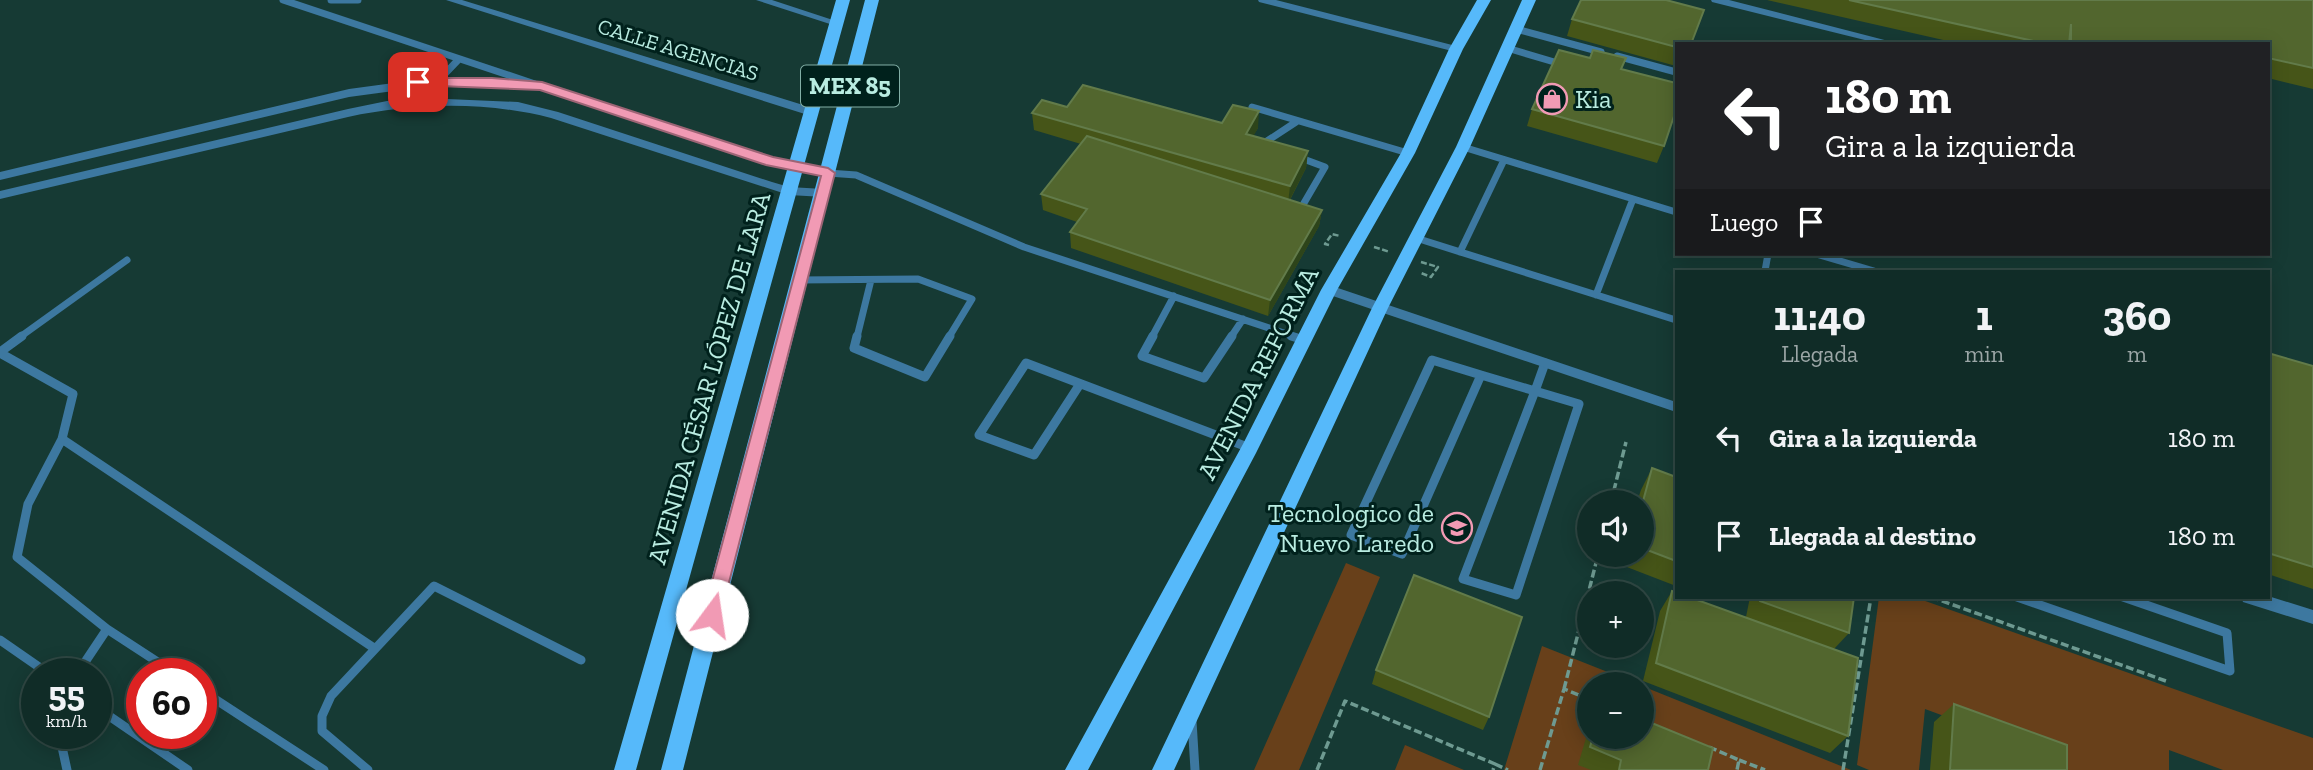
<!DOCTYPE html>
<html lang="es">
<meta charset="utf-8">
<style>
:root{--surface:#102c27;--page:#19342f;--text:#f1f3f6;--muted:#9ca7a7;--line:#304844}
body{margin:0;font-family:"Zilla Slab",serif;background:var(--page);color:var(--text);height:100vh;display:flex;flex-direction:column;font-size:26px;white-space:nowrap}
*{box-sizing:border-box;margin:0}
p{font-size:23px;color:var(--muted)}
.icon{flex:none;width:38px;height:38px;fill:none;stroke:currentColor;stroke-width:2;stroke-linecap:round;stroke-linejoin:round}
.map{position:relative;flex:1;overflow:hidden}
.drawer{position:absolute;left:1675px;top:270px;width:595px;height:329px;display:flex;flex-direction:column;background:var(--surface);border-radius:0px;box-shadow:0 4px 18px #0003,0 0 0 2px var(--line)}
.drawer>*{flex:none}
.top-card{position:absolute;left:1675px;top:42px;width:595px;height:214px;border-radius:0px;box-shadow:0 4px 18px #0003,0 0 0 2px var(--line);background:#202124;color:#fff;overflow:hidden}
.buttons{position:absolute;left:1577px;top:490px;display:grid;gap:14px}
.buttons a{display:grid;place-items:center;width:77px;height:77px;border-radius:50%;background:var(--surface);box-shadow:0 4px 18px #0003,0 0 0 2px var(--line);font-size:35px}
.speed{position:absolute;left:21px;top:658px;display:flex;gap:14px;font-size:35px;font-weight:700;text-align:center}
.speed>*{display:grid;place-content:center;width:91px;height:91px;border-radius:50%;background:var(--surface);box-shadow:0 4px 18px #0003,0 0 0 2px var(--line);line-height:1}
.speed small{font-size:18px;font-weight:400}
.speed .limit{border:10px solid #d22;background:#fff;color:#111}
.pin{position:absolute;display:grid;place-items:center;width:60px;height:60px;color:#fff;margin:-30px;border-radius:14px;box-shadow:0 4px 10px #0006}
.me{position:absolute;width:77px;margin:-38px;rotate:14deg;stroke-linejoin:round;filter:drop-shadow(0 0 5px #0008)}
.turn{display:flex;align-items:center;gap:24px;height:147px;padding:0 35px;font-size:32px}
.turn .icon{width:91px;height:91px;stroke-width:2.5}
.turn b{display:block;font-size:49px;line-height:60px}
.then{display:flex;align-items:center;height:66px;padding:0 35px;background:#0003;gap:14px;font-size:26px}
.eta{display:flex;justify-content:space-evenly;align-items:center;height:119px;text-align:center}
.eta b{font-size:42px;font-weight:700;line-height:49px}
ul{padding:0;list-style:none}
li{display:flex;align-items:center;gap:21px;height:98px;padding:0 35px}
li div{flex:1}
li b{display:block;font-size:26px}
li em{font-style:normal}
.map>svg:first-child{display:block}
</style>
<div class="map">
<svg width="2313" height="770" viewBox="0 0 2313 770">
<rect width="100%" height="100%" fill="#163a34"/>
<path fill="#68401a" d="M1346,563l34,14 -81,193h-45z
M1879,597h35l399,141v32h-90l-54,-20v20h-111v-12l-133,-49 -6,61h-50l-12,-5z
M1542,646l96,38h-49v53h53v-51l209,84h-347z
M1405,745l59,25h-69z"/>
<g fill="none" stroke-linecap="round" stroke-linejoin="round">
<path stroke="#6e9a91" stroke-width="2.5" stroke-dasharray="6 2.5" stroke-linecap="butt" d="M1329,245l-4,-1 7,-10 8,2
M1374,247l16,5
M1421,262l17,5 -7,10 -10,-4"/>
<path stroke="#6e9a91" stroke-width="3.5" stroke-dasharray="8 3.5" stroke-linecap="butt" d="M1611,502l15,-60
M1931,597l235,84
M1564,689l34,-134
M1709,747l30,13 -2,10
M1739,760l26,10
M1495,764l13,6
M1317,770l28,-69 150,63 -2,6
M1540,770l24,-81 25,10
M1843,770l28,-173"/>
<path stroke="#3d78a0" stroke-width="7" d="M283,0l252,84
M331,0h27
M1516,29l85,23
M1699,44h15
M1507,48l54,16
M1617,56l59,16
M438,81l21,-22
M1252,107l156,46
M1267,144l-3,-1 32,-21
M1463,147l213,65
M1298,157l27,10 -21,36
M828,173l28,2 168,72 272,90
M1416,238l260,82
M1460,252l44,-92
M1816,254l58,17
M1765,271l3,-17
M798,280l120,-1 54,20 -23,38
M1596,295l37,-96
M20,337l107,-77
M857,337l14,-57
M1152,337l22,-41
M1231,337l12,-18"/>
<path stroke="#3d78a0" stroke-width="9" d="M857,336l-3,12 71,29 25,-41
M1153,336l-11,20 62,22 28,-42
M1291,336l13,4
M0,352l22,-16
M0,353l73,41 -11,45 -34,65 -11,53 90,72 69,45
M1432,360l49,15 -79,179 -51,-19z
M1481,375l54,16
M1080,384l-46,71 -55,-20 47,-72 224,85
M1535,391l44,13 -63,191 -53,-16z
M1535,391l10,-28
M62,439l312,209
M2017,597l213,74 -3,-38 -104,-36
M0,640l49,34
M77,674l30,-45
M201,690l123,80
M96,707l92,63
M1192,721l3,49
M59,733l8,37
M368,770l-46,-39v-15l9,-20 103,-110 147,74"/>
<path fill="#3d78a0" fill-rule="evenodd" d="M446,0h16l354,109 2,3 -2,3h-8z
M756,0h16l70,23 -1,2h-8z
M1258,0h18l184,47 1,2 -5,3 -197,-50z
M1711,0h18l171,44h-19l-169,-42z"/>
<path fill="#3d78a0" fill-rule="evenodd" d="M438,77l104,5 231,76 55,11 6,4 -6,4 -61,-12 -226,-75 -103,-5 -89,12 -349,83v-8l349,-83z
M424,98l94,4 40,10 214,70 17,5 35,2 6,4 -6,4 -35,-2 -238,-77c-66,-17 -137,-15 -203,-1l-348,82v-8l348,-82 39,-8z
M1329,285l347,117v10l-352,-119 -2,-3 2,-3z
M2268,596l45,14v14l-70,-22 -2,-5z"/>
<path fill="#56b9fa" fill-rule="evenodd" d="M836,0h14l-214,770h-22z
M865,0h14l-196,770h-22z
M1477,0h14l-28,49 -48,104 -78,137 -81,163 -168,317h-23l178,-326 78,-154 80,-137 48,-104z
M1522,0h14l-66,147 -82,161 -214,462h-22l220,-462 84,-161z"/>
</g>
<path fill="#465518" d="M1767,0h546v89l-45,-11v-34h-307z
M1572,19l104,25v22l-109,-30z
M1590,58h36l-4,11 42,77 -7,17 -130,-37 5,-17z
M1067,107l155,16 36,5 -5,8 55,15 -2,17 -16,32 32,10 -3,16 -51,90 -197,-68 -1,-16 7,-10 -34,-12 -2,-16 40,-50 -47,-14 -2,-17z
M2268,353l45,13v223l-45,-15z
M1652,468l24,9v109l-57,-22 3,-9h20v-53h-5l4,-12z
M1672,591l74,26 4,-20h104l-5,36 -15,16 14,87 -18,17 -187,-72 17,-70z
M1376,670l113,47 -6,13 -111,-46z
M1954,704l113,66h-137l4,-48z
M1589,728v9h53l66,33h-117l-13,-5z"/>
<path fill="#2d441a" d="M1259,111l-1,17 -13,23 1,-17z
M1308,151l-2,17 -18,35 2,-17z
M1322,210l-3,16 -51,90 2,-16z"/>
<path fill="#52662e" stroke="#627b4a" stroke-width="2" d="M1581,0h85l38,10 -13,34h-15v3l-104,-28z
M1849,0h464v68l-45,-10v-14h-197v-20l-2,20h-22z
M1559,50l31,8 3,-8 33,8 -5,11 55,14v27l-12,36 -132,-37z
M1083,85l139,38 11,-18 26,6 -13,23 62,17 -18,35 -258,-73 10,-13 25,7z
M1087,136l235,74 -52,90 -200,-68 17,-23 -46,-15z
M2268,353l45,13v201l-45,-14z
M1652,468l24,9v84l-34,-13v-43z
M1414,575l108,42 -33,100 -113,-47z
M1672,591l4,1v5h13l169,61 -10,78 -192,-73z
M1760,597h94l-5,36 -89,-32z
M1954,704l113,41v25h-117z
M1642,719l71,29 -5,22h-89l2,-10 -31,-13 3,-10h49z"/>
<path fill="#f19ab4" stroke="#9d6475" stroke-width="2" d="M418,78h74l50,4 231,75 55,11 7,5 -116,448 -7,2 -6,-2 -3,-6 118,-439 -55,-11 -226,-75 -127,-5 -2,-3z"/>
<defs>
<g id="shop-ring" transform="scale(1.575)"><circle r="9.5" fill="#00211c" stroke="#f19ab4" stroke-width="1.5"/><path d="M-5-2.5h2.3a2.7 3.5 0 0 1 5.4 0H5L5.5 6h-11ZM-1.5-2.5h3a1.5 2.3 0 0 0-3 0Z" fill="#f19ab4"/></g>
<g id="university-ring" transform="scale(1.575)"><circle r="9.5" fill="#00211c" stroke="#f19ab4" stroke-width="1.5"/><path d="M0-5L7-2L0 1L-7-2ZM-4 1L0 2.5L4 1V4Q0 6-4 4Z" fill="#f19ab4"/></g>
</defs>
<g fill-rule="evenodd">
<use href="#shop-ring" x="1552" y="99"/>
<use href="#university-ring" x="1457" y="528"/>
</g>
<g text-anchor="middle" stroke-width="6" stroke-linejoin="round" paint-order="stroke">
<g font-size="21" fill="#b9ece1" stroke="#00211c">
<text transform="translate(678 50) rotate(17)" y="7">CALLE AGENCIAS</text>
</g>
<rect fill="#00211c" stroke="#82afa6" stroke-width="2" x="801" y="65.5" width="98" height="41" rx="5"/>
<g font-size="24" font-weight="bold" fill="#b9ece1">
<text x="850" y="94">MEX 85</text>
</g>
<g font-size="26" fill="#b9ece1" stroke="#00211c" text-anchor="start">
<text x="1575" y="108">Kia</text>
<text x="1434" y="522" text-anchor="end">Tecnologico de<tspan x="1434" dy="30">Nuevo Laredo</tspan></text>
</g>
<g font-size="26" fill="#b9ece1" stroke="#00211c">
<text transform="translate(1258 373) rotate(-63)" y="9">AVENIDA REFORMA</text>
<text transform="translate(709 378) rotate(-74)" y="9">AVENIDA CÉSAR LÓPEZ DE LARA</text>
</g>
</g>
</svg>
<div class="buttons">
<a><svg class="icon" aria-label="sound" viewBox="0 0 24 24"><path d="M4 9h4l5-4v14l-5-4H4zM17 9q2 3 0 6"/></svg></a>
<a>+</a>
<a>−</a>
</div>
<div class="speed"><div>55<small>km/h</small></div><div class="limit">60</div></div>
<div class="pin" style="left:418px;top:82px;background:#d93025"><svg class="icon" aria-label="arrive" viewBox="0 0 24 24"><path d="M6 21V4h12l-3 4 3 4H6"/></svg></div>
<svg class="me" style="left:712px;top:615px" viewBox="-20 -20 40 40"><circle r="19" fill="#fff"/><path d="M0-13L10 11 0 6-10 11z" fill="#f19ab4"/></svg>
<div class="top-card">
<div class="turn"><svg class="icon" aria-label="left" viewBox="0 0 24 24"><path d="M17 20v-9H6M10 6l-5 5 5 5"/></svg><div><b>180 m</b>Gira a la izquierda</div></div>
<div class="then">Luego<svg class="icon" aria-label="arrive" viewBox="0 0 24 24"><path d="M6 21V4h12l-3 4 3 4H6"/></svg></div>
</div>
<section class="drawer">
<div class="eta">
<div><b>11:40</b><p>Llegada</p></div>
<div><b>1</b><p>min</p></div>
<div><b>360</b><p>m</p></div>
</div>
<ul>
<li><svg class="icon" aria-label="left" viewBox="0 0 24 24"><path d="M17 20v-9H6M10 6l-5 5 5 5"/></svg><div><b>Gira a la izquierda</b></div><em>180 m</em></li>
<li><svg class="icon" aria-label="arrive" viewBox="0 0 24 24"><path d="M6 21V4h12l-3 4 3 4H6"/></svg><div><b>Llegada al destino</b></div><em>180 m</em></li>
</ul>
</section>
</div>
